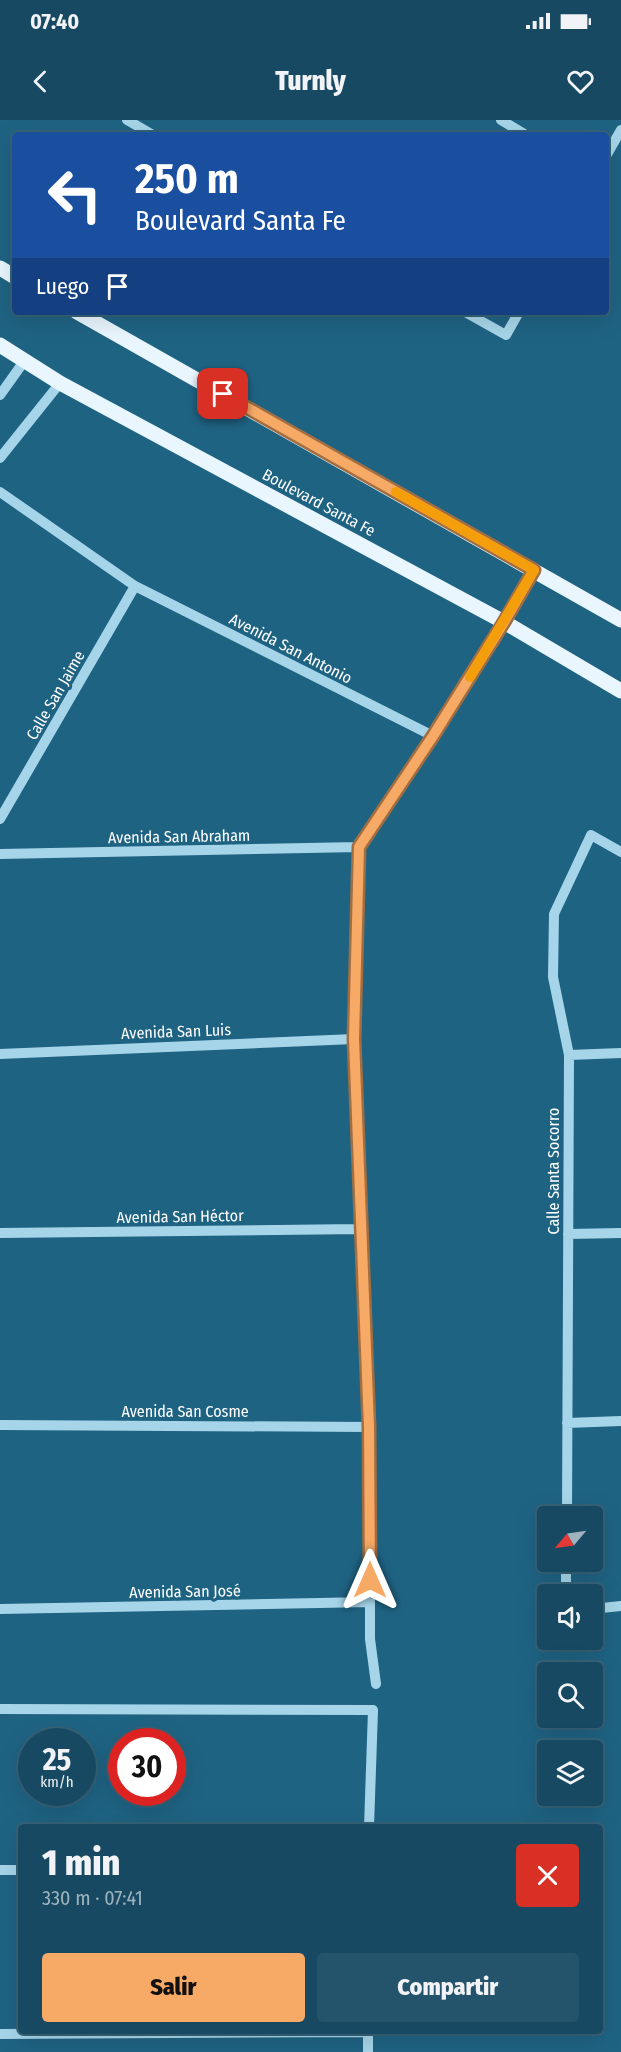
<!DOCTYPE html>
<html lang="es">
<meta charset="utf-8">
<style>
:root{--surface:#174a62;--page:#24546b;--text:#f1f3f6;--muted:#9eb3be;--line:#366277;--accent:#f7a966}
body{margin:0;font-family:"Fira Sans Condensed",sans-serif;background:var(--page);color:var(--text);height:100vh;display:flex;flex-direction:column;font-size:22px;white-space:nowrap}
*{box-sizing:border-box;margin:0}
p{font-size:20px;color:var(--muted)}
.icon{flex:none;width:33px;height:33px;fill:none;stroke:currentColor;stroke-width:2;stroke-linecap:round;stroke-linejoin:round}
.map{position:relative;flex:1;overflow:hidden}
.drawer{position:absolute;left:18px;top:1704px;width:585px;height:210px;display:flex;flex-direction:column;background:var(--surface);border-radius:6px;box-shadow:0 6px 24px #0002,0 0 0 2px var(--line)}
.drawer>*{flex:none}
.banner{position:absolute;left:12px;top:12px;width:597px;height:183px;border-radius:6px;box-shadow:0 6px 24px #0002,0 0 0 2px var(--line);background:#1a4fa0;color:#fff;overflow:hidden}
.needle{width:39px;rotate:241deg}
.controls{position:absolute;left:537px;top:1386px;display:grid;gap:12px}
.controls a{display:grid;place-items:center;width:66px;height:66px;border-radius:6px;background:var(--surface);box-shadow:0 6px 24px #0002,0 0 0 2px var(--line);font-size:30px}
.speed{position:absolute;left:18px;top:1608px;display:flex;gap:12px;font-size:30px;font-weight:700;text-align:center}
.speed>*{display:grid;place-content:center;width:78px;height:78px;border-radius:50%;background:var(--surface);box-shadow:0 6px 24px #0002,0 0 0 2px var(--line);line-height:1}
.speed small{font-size:15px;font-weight:400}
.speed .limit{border:9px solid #d22;background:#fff;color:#111}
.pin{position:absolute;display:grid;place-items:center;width:51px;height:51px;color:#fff;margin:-26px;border-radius:12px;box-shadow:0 3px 9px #0006}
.me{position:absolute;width:66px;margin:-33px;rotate:0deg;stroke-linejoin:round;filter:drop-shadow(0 0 4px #0008)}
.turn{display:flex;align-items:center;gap:21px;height:126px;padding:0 24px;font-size:27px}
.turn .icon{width:78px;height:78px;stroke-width:2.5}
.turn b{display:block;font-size:42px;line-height:51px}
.then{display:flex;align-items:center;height:57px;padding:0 24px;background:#0003;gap:12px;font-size:22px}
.round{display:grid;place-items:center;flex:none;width:63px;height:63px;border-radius:6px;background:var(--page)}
.headline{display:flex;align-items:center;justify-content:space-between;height:102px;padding:0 24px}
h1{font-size:36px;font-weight:800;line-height:45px}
.primary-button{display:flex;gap:12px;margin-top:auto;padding:12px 24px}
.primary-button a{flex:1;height:69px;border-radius:6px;background:var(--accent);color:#111;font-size:24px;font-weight:800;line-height:69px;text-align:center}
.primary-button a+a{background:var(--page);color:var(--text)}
.status{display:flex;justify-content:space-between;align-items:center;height:42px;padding:0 30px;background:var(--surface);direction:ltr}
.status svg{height:16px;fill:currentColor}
header{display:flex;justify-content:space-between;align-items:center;height:78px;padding:0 24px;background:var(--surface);font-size:27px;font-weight:800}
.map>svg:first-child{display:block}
</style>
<div class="status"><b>07:40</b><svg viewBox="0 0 49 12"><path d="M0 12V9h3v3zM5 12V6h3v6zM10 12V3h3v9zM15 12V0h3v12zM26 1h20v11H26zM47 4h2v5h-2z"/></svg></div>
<header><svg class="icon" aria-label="back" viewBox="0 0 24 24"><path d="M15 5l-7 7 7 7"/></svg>Turnly<svg class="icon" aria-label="heart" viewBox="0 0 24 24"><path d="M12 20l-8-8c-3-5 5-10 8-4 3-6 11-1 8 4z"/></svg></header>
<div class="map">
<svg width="621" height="1932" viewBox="0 0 621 1932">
<rect width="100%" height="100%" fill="#1f6383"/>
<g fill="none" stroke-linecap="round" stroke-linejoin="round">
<path stroke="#a6d5e9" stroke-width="10" d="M127,0l26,15
M501,0l25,15
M606,36l15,-26
M465,192l41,23 13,-23
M0,275l25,-35
M0,338l60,-75
M0,372l135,94 298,150
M0,699l135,-233
M0,734l359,-7
M0,934l354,-15
M569,935l52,-2
M0,1113l361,-4
M568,1114l53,-1
M567,1303l54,-2
M0,1305l370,2
M567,1396l2,-461 -16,-78 1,-63 37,-79 30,17
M566,1474v-32
M0,1489l370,-7
M592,1489l29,-3
M376,1564l-6,-45v-212l-16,-388 5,-192 74,-111 71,-114 30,-52
M0,1589l373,1 -4,117
M0,1750h21
M368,1911v21
M0,1914l368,-2"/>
<path stroke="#e9f6fe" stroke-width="15" d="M0,148l15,9
M77,192l544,308
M0,225l60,38 444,239 117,69"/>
</g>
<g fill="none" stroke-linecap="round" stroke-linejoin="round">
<g stroke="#a16e42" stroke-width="15">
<path id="route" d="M223,274l311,176 -30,52 -71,114 -74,111 -5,192 15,388 1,153"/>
</g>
<use href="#route" stroke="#f7a966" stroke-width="10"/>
<path stroke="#f59e0b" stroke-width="10" d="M396,372l138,78 -64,107"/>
</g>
<g text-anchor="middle" stroke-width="6" stroke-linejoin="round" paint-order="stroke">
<g font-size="16" fill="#fff" stroke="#1f6383">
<text transform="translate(319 382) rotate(28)" y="6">Boulevard Santa Fe</text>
<text transform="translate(291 528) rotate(27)" y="6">Avenida San Antonio</text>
<text transform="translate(55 575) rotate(-60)" y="6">Calle San Jaime</text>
<text transform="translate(179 716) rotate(-1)" y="6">Avenida San Abraham</text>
<text transform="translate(176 911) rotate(-2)" y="6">Avenida San Luis</text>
<text transform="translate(553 1051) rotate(-90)" y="6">Calle Santa Socorro</text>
<text transform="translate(180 1096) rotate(-1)" y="6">Avenida San Héctor</text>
<text x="185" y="1297">Avenida San Cosme</text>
<text transform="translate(185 1471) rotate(-1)" y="6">Avenida San José</text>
</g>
</g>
</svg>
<div class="controls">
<a><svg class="needle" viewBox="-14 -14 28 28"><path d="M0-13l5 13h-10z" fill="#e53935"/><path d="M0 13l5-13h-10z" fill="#9eb3be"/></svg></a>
<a><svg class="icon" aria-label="sound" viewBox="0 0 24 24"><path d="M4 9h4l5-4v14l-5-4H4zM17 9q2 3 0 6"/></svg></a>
<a><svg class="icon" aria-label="search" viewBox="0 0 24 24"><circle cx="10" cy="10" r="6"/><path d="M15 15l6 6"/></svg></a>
<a><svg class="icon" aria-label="layers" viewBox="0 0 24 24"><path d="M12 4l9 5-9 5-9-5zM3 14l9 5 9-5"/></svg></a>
</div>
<div class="speed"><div>25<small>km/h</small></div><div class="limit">30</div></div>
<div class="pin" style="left:223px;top:274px;background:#d93025"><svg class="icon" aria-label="arrive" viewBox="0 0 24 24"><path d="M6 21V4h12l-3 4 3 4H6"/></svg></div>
<svg class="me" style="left:370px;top:1460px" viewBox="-20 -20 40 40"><path d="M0-17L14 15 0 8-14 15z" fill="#f7a966" stroke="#fff" stroke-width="4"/></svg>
<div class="banner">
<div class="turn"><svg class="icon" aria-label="left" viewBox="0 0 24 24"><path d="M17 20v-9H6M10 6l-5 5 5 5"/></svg><div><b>250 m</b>Boulevard Santa Fe</div></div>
<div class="then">Luego<svg class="icon" aria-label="arrive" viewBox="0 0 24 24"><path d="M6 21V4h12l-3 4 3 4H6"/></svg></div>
</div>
<section class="drawer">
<div class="headline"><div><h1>1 min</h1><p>330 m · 07:41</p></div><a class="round" style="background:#d93025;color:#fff"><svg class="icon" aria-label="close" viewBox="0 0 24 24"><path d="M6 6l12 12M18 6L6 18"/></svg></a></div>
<div class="primary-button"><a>Salir</a><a>Compartir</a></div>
</section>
</div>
